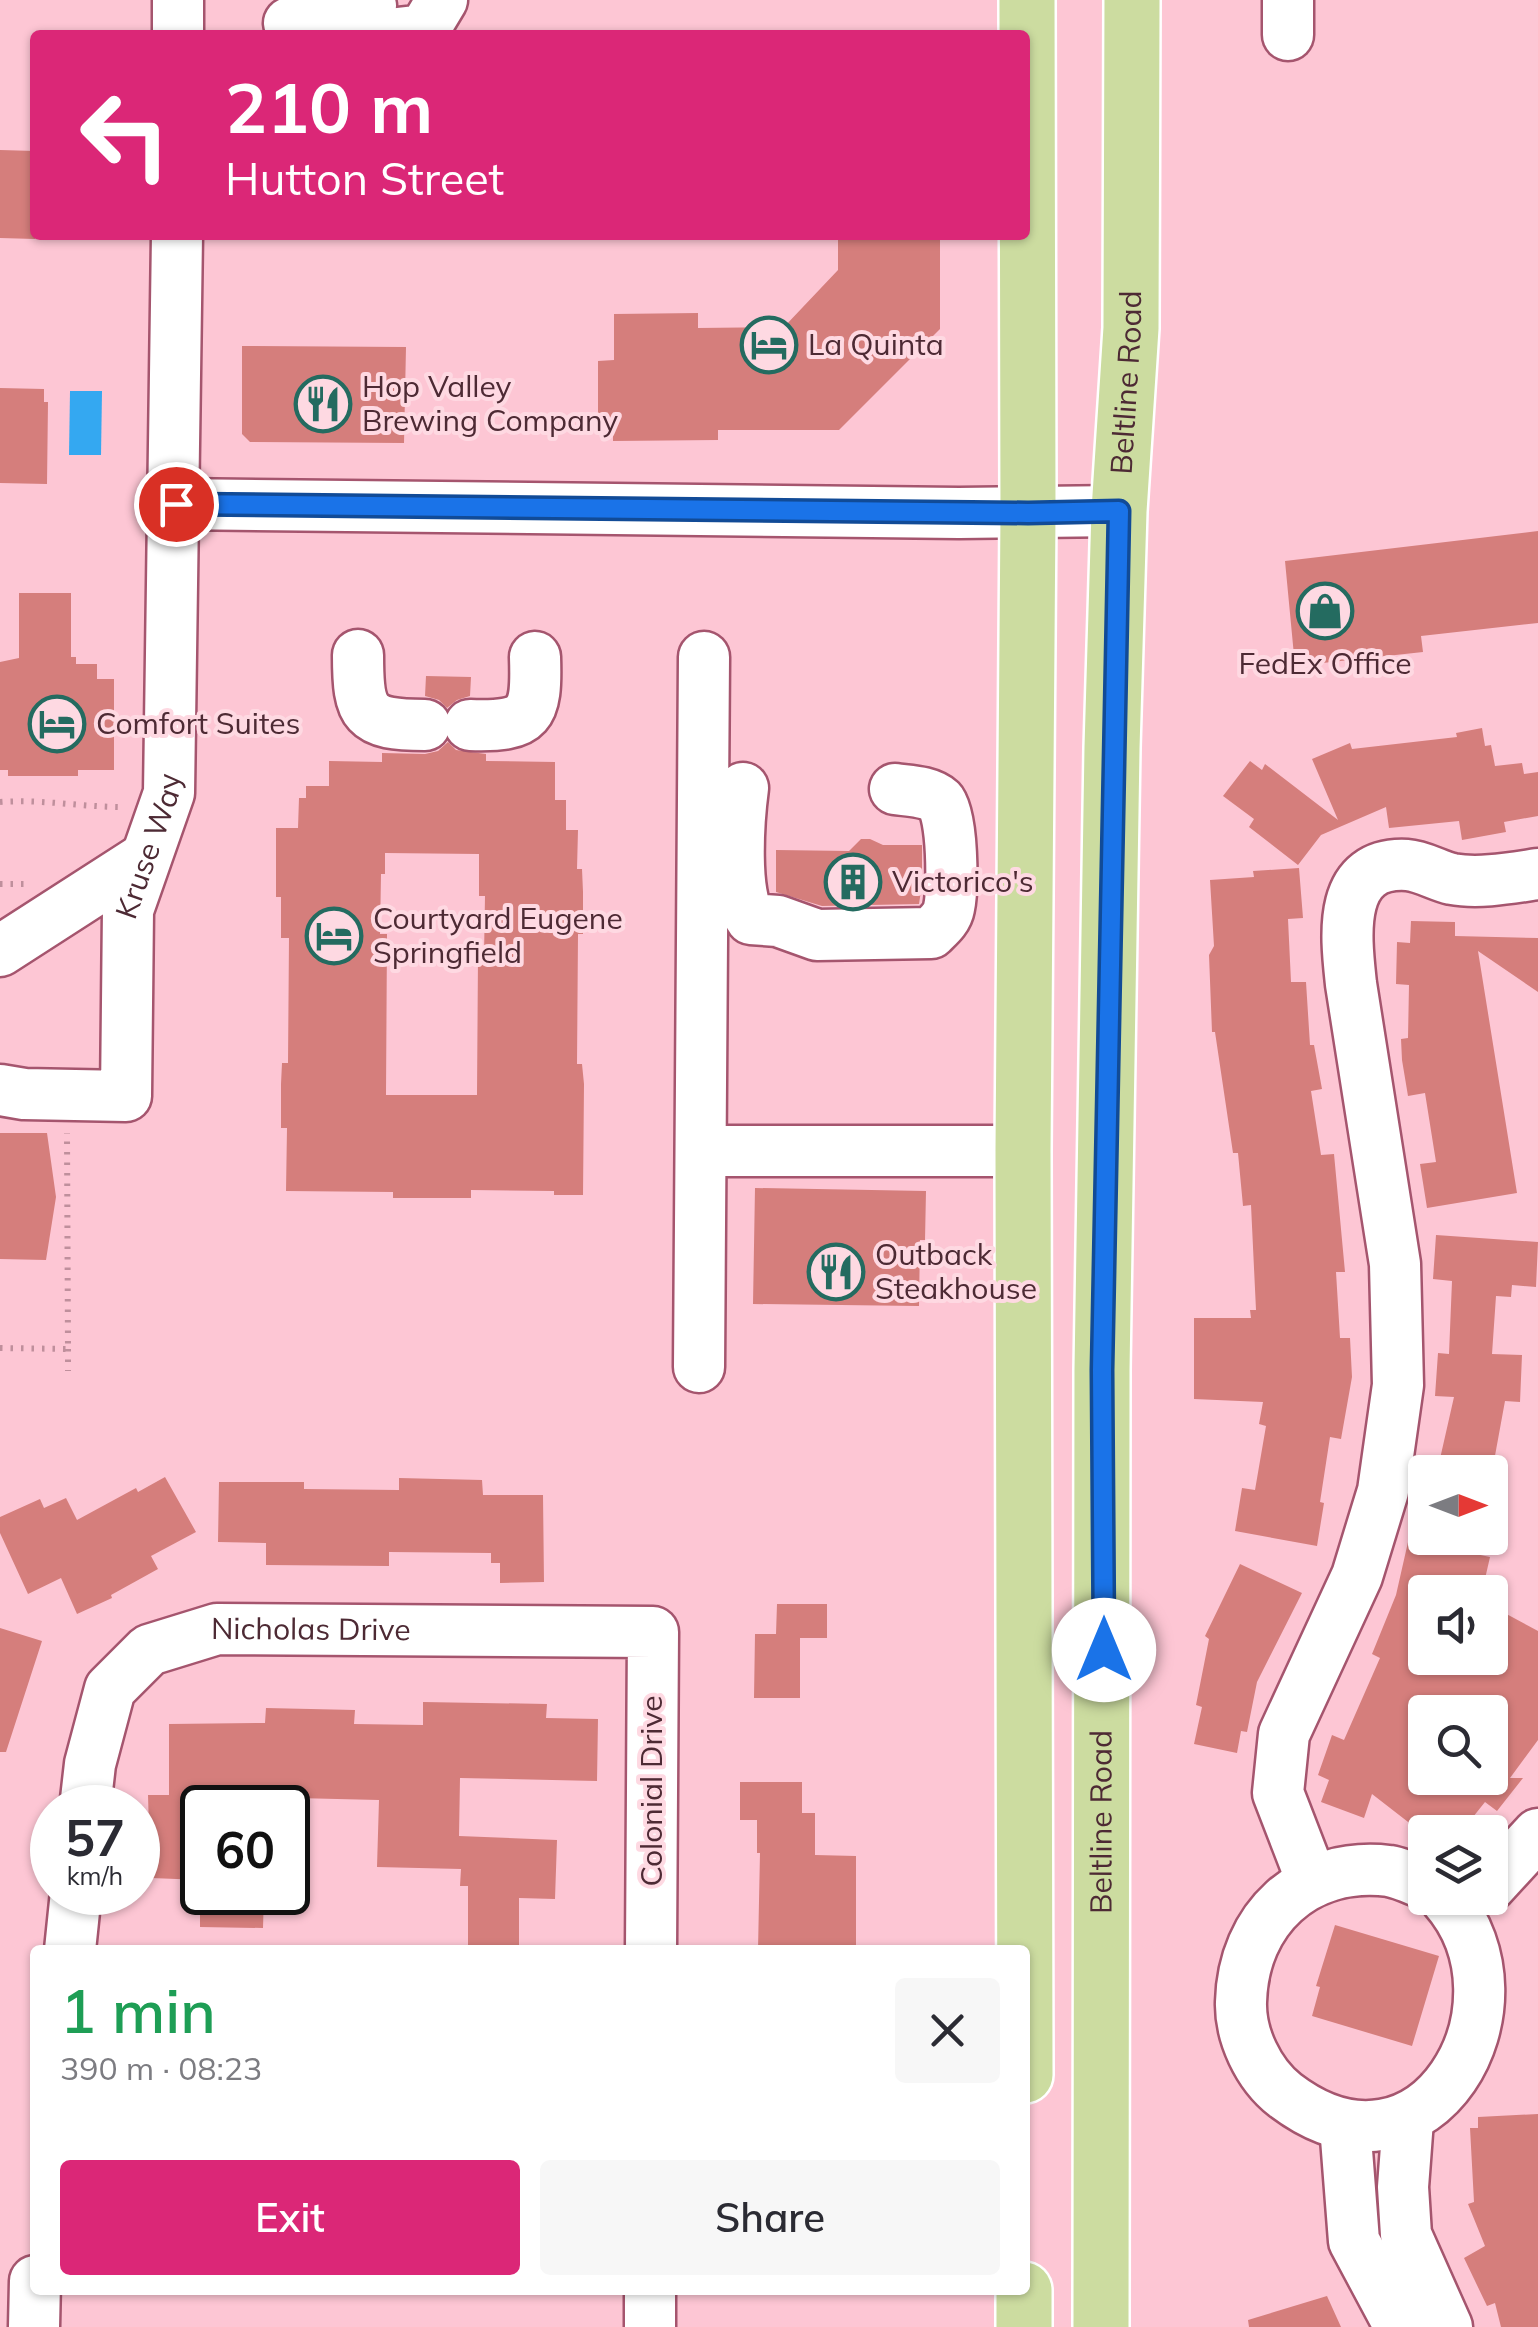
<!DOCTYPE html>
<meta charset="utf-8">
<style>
:root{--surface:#fff;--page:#f7f7f7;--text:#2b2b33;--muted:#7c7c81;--accent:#db2777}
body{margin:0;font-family:Mulish,sans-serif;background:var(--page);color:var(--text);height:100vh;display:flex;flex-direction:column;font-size:38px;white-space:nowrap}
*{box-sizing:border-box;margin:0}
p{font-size:32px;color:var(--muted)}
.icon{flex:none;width:55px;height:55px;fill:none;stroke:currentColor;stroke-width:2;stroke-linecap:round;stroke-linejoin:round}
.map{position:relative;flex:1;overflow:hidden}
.drawer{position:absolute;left:30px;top:1945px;width:1000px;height:350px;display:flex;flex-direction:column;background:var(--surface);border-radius:10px;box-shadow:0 2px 8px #0004}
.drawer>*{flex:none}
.top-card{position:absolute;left:30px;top:30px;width:1000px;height:210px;border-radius:10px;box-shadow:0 2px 8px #0004;background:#db2777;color:#fff;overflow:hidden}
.needle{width:65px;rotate:90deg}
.buttons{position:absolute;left:1408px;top:1455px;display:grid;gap:20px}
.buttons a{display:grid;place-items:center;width:100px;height:100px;border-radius:10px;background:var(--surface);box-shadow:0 2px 8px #0004;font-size:50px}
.speed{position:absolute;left:30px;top:1785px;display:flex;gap:20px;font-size:50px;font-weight:700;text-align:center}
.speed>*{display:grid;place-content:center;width:130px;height:130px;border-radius:50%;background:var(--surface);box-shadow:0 2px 8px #0004;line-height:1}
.speed small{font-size:25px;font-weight:400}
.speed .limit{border:5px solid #111;border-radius:15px;background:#fff;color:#111}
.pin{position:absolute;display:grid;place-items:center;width:85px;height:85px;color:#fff;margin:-42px;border:5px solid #fff;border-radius:50%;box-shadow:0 2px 10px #0007}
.me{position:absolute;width:110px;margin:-55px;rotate:0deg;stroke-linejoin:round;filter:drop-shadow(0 0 8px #0008)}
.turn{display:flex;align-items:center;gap:35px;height:210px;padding:0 30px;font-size:45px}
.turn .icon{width:130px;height:130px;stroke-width:2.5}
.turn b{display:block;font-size:70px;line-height:85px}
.round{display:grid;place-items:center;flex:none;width:105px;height:105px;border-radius:10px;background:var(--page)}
.head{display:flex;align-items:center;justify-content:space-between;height:170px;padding:0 30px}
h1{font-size:60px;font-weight:600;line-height:75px;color:#1e9e55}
.button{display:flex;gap:20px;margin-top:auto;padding:20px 30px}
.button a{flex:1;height:115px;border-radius:10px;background:var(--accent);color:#fff;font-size:40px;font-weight:600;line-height:115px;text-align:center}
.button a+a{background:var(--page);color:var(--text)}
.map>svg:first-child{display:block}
</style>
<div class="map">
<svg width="1538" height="2327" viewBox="0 0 1538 2327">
<rect width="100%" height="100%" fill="#fdc6d4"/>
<path fill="#34a8f1" d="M70,391h32l-1,64h-32z"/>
<path fill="#d57e7c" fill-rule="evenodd" d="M0,150l35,1v88l-35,-1z
M838,235h102v94l-101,101h-121v10l-105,1v-21h-15v-59l16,-1v-46l84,-1v15l86,-1 54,-57z
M242,346l164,1 -2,96 -154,-1 -8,-8z
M0,388l44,1v13h4l-1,82 -47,-1z
M1538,531v92l-117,13 2,16 -128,14 -10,-105z
M19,593h52v64h5v7h21v15h17v91h-36v6h-70v-6h-8v-108l19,-4z
M426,676l45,1 -1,19 -13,4 -10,8 -8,-8 -14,-4z
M1482,728l3,18 6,-1 4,21 27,-3 2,11 14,-2v44l-34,6 2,10 -44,8 -3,-19 -70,7 -3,-21 -65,28 -23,30 -49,-38 5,-8 -31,-23 27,-35 12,9 3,-6 73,56 -26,-61 38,-16 2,6 105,-12 -1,-4z
M448,742l8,8 30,4v7l69,1v38h11v30h12l-1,39h5l1,23v42h-5l-1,130h5l2,20 -1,111h-29v-4l-83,-1v8h-78v-6l-107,-1 1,-63h-6v-44l1,-21h6l1,-125h-8v-41h-5v-69h22l1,-30h7v-12h23v-25l53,1v-9l43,1 13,-3zM385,853l94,1v42h6l-1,60h-6l-1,139h-91l1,-161h-7l1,-60h4z
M861,839h9l13,6h39v39l-3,20 -97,2 -46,-14v-42l73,1z
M1299,868l4,50 -15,1 3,63h15l4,63h4l8,44 -11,2 10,64 13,-1 11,118h-9l4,66h10l2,39 -11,62 -11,-2 -10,65 4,1 -7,43 -82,-15 7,-43 13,2 11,-64 -7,-2 4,-22 -69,-3v-81h57l-1,-8h6l-5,-105 -8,1 -5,-53h-5l-18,-121h-3l-3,-77 5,-9 -4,-66 44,-3 -1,-6z
M1411,921l44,1v14l83,2v54l-60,-41 39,242 -90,15 -7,-44 16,-2 -11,-69 -17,3 -6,-36 -1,-21 7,-1 1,-53 -13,-1 1,-42 13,1z
M0,1133h47l9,64 -10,63 -46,-1z
M755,1188l171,3 -1,49h-5l-1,66 -166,-2z
M1436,1235l102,7 -2,45 -24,-2 -1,12 -15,-1 -4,58 30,1 -2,47 -15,-1 -13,71h-55l17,-75 -19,-1 3,-43 11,1 3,-73 -19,-2z
M165,1477l31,55 -45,24 7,13 -47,26 1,3 -35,16 -16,-36 -33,16 -28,-61v-16l40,-18 4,9 22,-10 11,22 59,-32 2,4z
M399,1478l83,2 1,15h60l1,87 -44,1v-20h-9v-10l-102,-1v14l-123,-1v-22l-48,-1 1,-60h85v7l95,1z
M1413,1520l12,1v17h45l-4,14 24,5 -8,35h-57v66h65v-30l9,-18 39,21v109l-28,38h13l-26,33 -12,-9 -24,30h-40l-49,-38 -8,24 -43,-16 8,-22 -11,-5 14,-40 12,5 36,-82 -8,-4 24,-59zM1425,1712h65v66h-65v-17l-12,-9 12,-29z
M1240,1564l62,29 -45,89 -10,50 -6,-1 -4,22 -43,-9 8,-37 -6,-2 13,-66 -4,-3z
M777,1604h50v34h-27v60h-46l1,-64h21z
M0,1628l42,13 -36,111h-6z
M423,1702l124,2 -1,14 52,1 -1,62 -137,-3 -1,58 98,4 -2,59 -36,-1v52h-51v-64h-8l1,-17 -84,-2 2,-67 -160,-4v12h-17v72l-51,-2 2,-49h-4l-1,-34h21v-71l96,-1 1,-15 89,2 -1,14 69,1z
M740,1782h62v31h13v42l41,1v94h-98l2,-97h-3v-33h-17z
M200,1892h64l-1,36 -63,-1z
M1335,1925l104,31 -27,90 -100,-30 8,-29 -4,-1z
M1538,2114v213h-37l-6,-24 -8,3 -23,-48 21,-12 -17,-42 6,-2 -4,-74h8v-11z
M1327,2296l14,31h-92l-1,-7z"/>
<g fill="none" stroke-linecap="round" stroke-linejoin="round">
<g stroke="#a5556e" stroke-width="55">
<g id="minor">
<path d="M1288,0v35"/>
<path d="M339,20l41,15 44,-5 18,-30"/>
<path d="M289,23l50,-3 32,-14"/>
<path d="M178,35v-35"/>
<path d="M175,504l784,9 160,-2"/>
<path d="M358,655c0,60 6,70 67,70"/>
<path d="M470,725c61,2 67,-9 65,-68"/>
<path d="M743,788c-4,30 -10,108 8,131l27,2 39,14 114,-2c7,-7 16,-14 18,-25 4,-18 4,-94 -9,-107 -11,-10 -31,-10 -45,-12"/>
<path d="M0,951l146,-94"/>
<path id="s1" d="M0,1090l24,4 102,2 2,-186 41,-117 8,-558"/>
<path d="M701,1151h322"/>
<path d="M699,1367l5,-710"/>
<path id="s2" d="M85,1808l5,-44 20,-75 39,-39 68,-21 436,3 -2,318"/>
<path d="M1312,1881l-34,-88 6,-59 73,-158 26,-85 15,-106 -3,-121 -44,-280c-5,-47 -15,-123 56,-119 15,1 31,11 45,14 27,5 59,-1 86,-5"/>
<path d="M1425,1884c-11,-5 -24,-11 -36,-13 -85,-10 -146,48 -148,131 -1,33 17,72 44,93 142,108 253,-91 160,-197"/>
<path d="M1490,1886l48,-52"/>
<path d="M70,1950l6,-58"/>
<path d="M1408,2120l-5,67 3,48 41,92"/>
<path d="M1345,2125l9,116 46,86"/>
<path d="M34,2327l1,-46"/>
<path d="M650,2327v-37"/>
</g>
</g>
<g stroke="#fff" stroke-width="60">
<g id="major">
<path d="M1025,2075l-2,-924 5,-638 -1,-513"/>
<path d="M1024,2327v-37"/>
<path id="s3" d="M1101,2327l1,-957 10,-622 7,-237 12,-183 1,-328"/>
</g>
</g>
<path stroke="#bf8f9c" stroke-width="6" stroke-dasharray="2.5 8" stroke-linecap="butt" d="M0,802c42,-3 81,5 123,5
M0,884h24
M0,1348l68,1 -1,-216
M68,1349v22"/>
<use href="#minor" stroke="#fff" stroke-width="50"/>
<use href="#major" stroke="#ccdca0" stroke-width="55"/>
</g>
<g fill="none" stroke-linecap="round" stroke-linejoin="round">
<g stroke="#114b97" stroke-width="25">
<path id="route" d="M176,504l852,9 91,-2 -17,859 2,280"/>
</g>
<use href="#route" stroke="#1a73e8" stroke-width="18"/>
</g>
<defs>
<g id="hotel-ring" transform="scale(2.875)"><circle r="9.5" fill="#fed9e2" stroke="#246b60" stroke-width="1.5"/><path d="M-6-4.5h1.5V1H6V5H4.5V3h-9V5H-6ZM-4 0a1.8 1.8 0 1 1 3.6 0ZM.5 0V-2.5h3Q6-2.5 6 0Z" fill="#246b60"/></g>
<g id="restaurant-ring" transform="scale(2.875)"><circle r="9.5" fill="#fed9e2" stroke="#246b60" stroke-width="1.5"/><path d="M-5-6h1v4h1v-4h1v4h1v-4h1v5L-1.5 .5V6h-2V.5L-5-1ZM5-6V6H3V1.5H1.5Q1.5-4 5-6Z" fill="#246b60"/></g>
<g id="shop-ring" transform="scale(2.875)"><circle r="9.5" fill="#fed9e2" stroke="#246b60" stroke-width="1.5"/><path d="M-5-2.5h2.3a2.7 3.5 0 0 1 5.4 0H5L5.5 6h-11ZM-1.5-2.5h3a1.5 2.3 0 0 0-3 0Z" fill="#246b60"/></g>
<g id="building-ring" transform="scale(2.875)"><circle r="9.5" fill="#fed9e2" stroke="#246b60" stroke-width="1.5"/><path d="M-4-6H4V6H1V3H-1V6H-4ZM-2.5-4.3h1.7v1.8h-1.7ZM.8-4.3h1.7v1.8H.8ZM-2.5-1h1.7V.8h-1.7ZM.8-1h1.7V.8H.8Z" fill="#246b60"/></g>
</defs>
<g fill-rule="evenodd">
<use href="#hotel-ring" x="769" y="345"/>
<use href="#restaurant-ring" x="323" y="404"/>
<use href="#shop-ring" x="1325" y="611"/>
<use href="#hotel-ring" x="57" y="724"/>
<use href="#building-ring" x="853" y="882"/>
<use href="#hotel-ring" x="334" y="936"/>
<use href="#restaurant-ring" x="836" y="1272"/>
</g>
<g text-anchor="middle" stroke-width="8" stroke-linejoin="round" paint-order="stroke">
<g font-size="30" fill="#4d2a34" stroke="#fed9e2" text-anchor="start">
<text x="808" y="355">La Quinta</text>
<text x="362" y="397">Hop Valley<tspan x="362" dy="34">Brewing Company</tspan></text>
<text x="1325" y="674" text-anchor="middle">FedEx Office</text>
<text x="96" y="734">Comfort Suites</text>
<text x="892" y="892">Victorico's</text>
<text x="373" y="929">Courtyard Eugene<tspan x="373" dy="34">Springfield</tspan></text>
<text x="875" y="1265">Outback<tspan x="875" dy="34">Steakhouse</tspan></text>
</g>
<g font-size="30" fill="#4d2a34" stroke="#fed9e2">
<text dy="10" stroke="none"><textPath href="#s3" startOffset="1945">Beltline Road</textPath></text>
<text dy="10" stroke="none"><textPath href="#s1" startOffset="380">Kruse Way</textPath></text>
<text dy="10" stroke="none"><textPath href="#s2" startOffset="342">Nicholas Drive</textPath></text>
<text transform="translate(652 1791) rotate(-90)" y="10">Colonial Drive</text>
<text dy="10" stroke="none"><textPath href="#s3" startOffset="505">Beltline Road</textPath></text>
</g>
</g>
</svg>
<div class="buttons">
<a><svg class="needle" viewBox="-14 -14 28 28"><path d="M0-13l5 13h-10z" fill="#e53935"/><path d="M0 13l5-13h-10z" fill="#7c7c81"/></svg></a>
<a><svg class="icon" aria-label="sound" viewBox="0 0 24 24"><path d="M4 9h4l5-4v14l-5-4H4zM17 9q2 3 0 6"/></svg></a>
<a><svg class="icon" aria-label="search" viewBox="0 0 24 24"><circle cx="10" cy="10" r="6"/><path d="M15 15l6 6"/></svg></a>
<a><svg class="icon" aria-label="layers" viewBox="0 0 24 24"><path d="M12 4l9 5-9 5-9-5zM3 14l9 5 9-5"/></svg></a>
</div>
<div class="speed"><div>57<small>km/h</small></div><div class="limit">60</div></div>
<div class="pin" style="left:176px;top:504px;background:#d93025"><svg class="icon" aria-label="arrive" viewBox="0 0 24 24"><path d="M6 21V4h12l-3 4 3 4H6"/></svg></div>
<svg class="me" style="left:1104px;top:1650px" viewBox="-20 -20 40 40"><circle r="19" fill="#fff"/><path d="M0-13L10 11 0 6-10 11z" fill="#1a73e8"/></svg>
<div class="top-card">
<div class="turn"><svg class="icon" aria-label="left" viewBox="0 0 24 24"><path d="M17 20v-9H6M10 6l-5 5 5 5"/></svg><div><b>210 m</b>Hutton Street</div></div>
</div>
<section class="drawer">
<div class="head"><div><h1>1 min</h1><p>390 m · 08:23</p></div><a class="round"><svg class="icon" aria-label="close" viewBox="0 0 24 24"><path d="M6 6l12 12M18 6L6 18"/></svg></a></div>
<div class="button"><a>Exit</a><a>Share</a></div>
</section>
</div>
